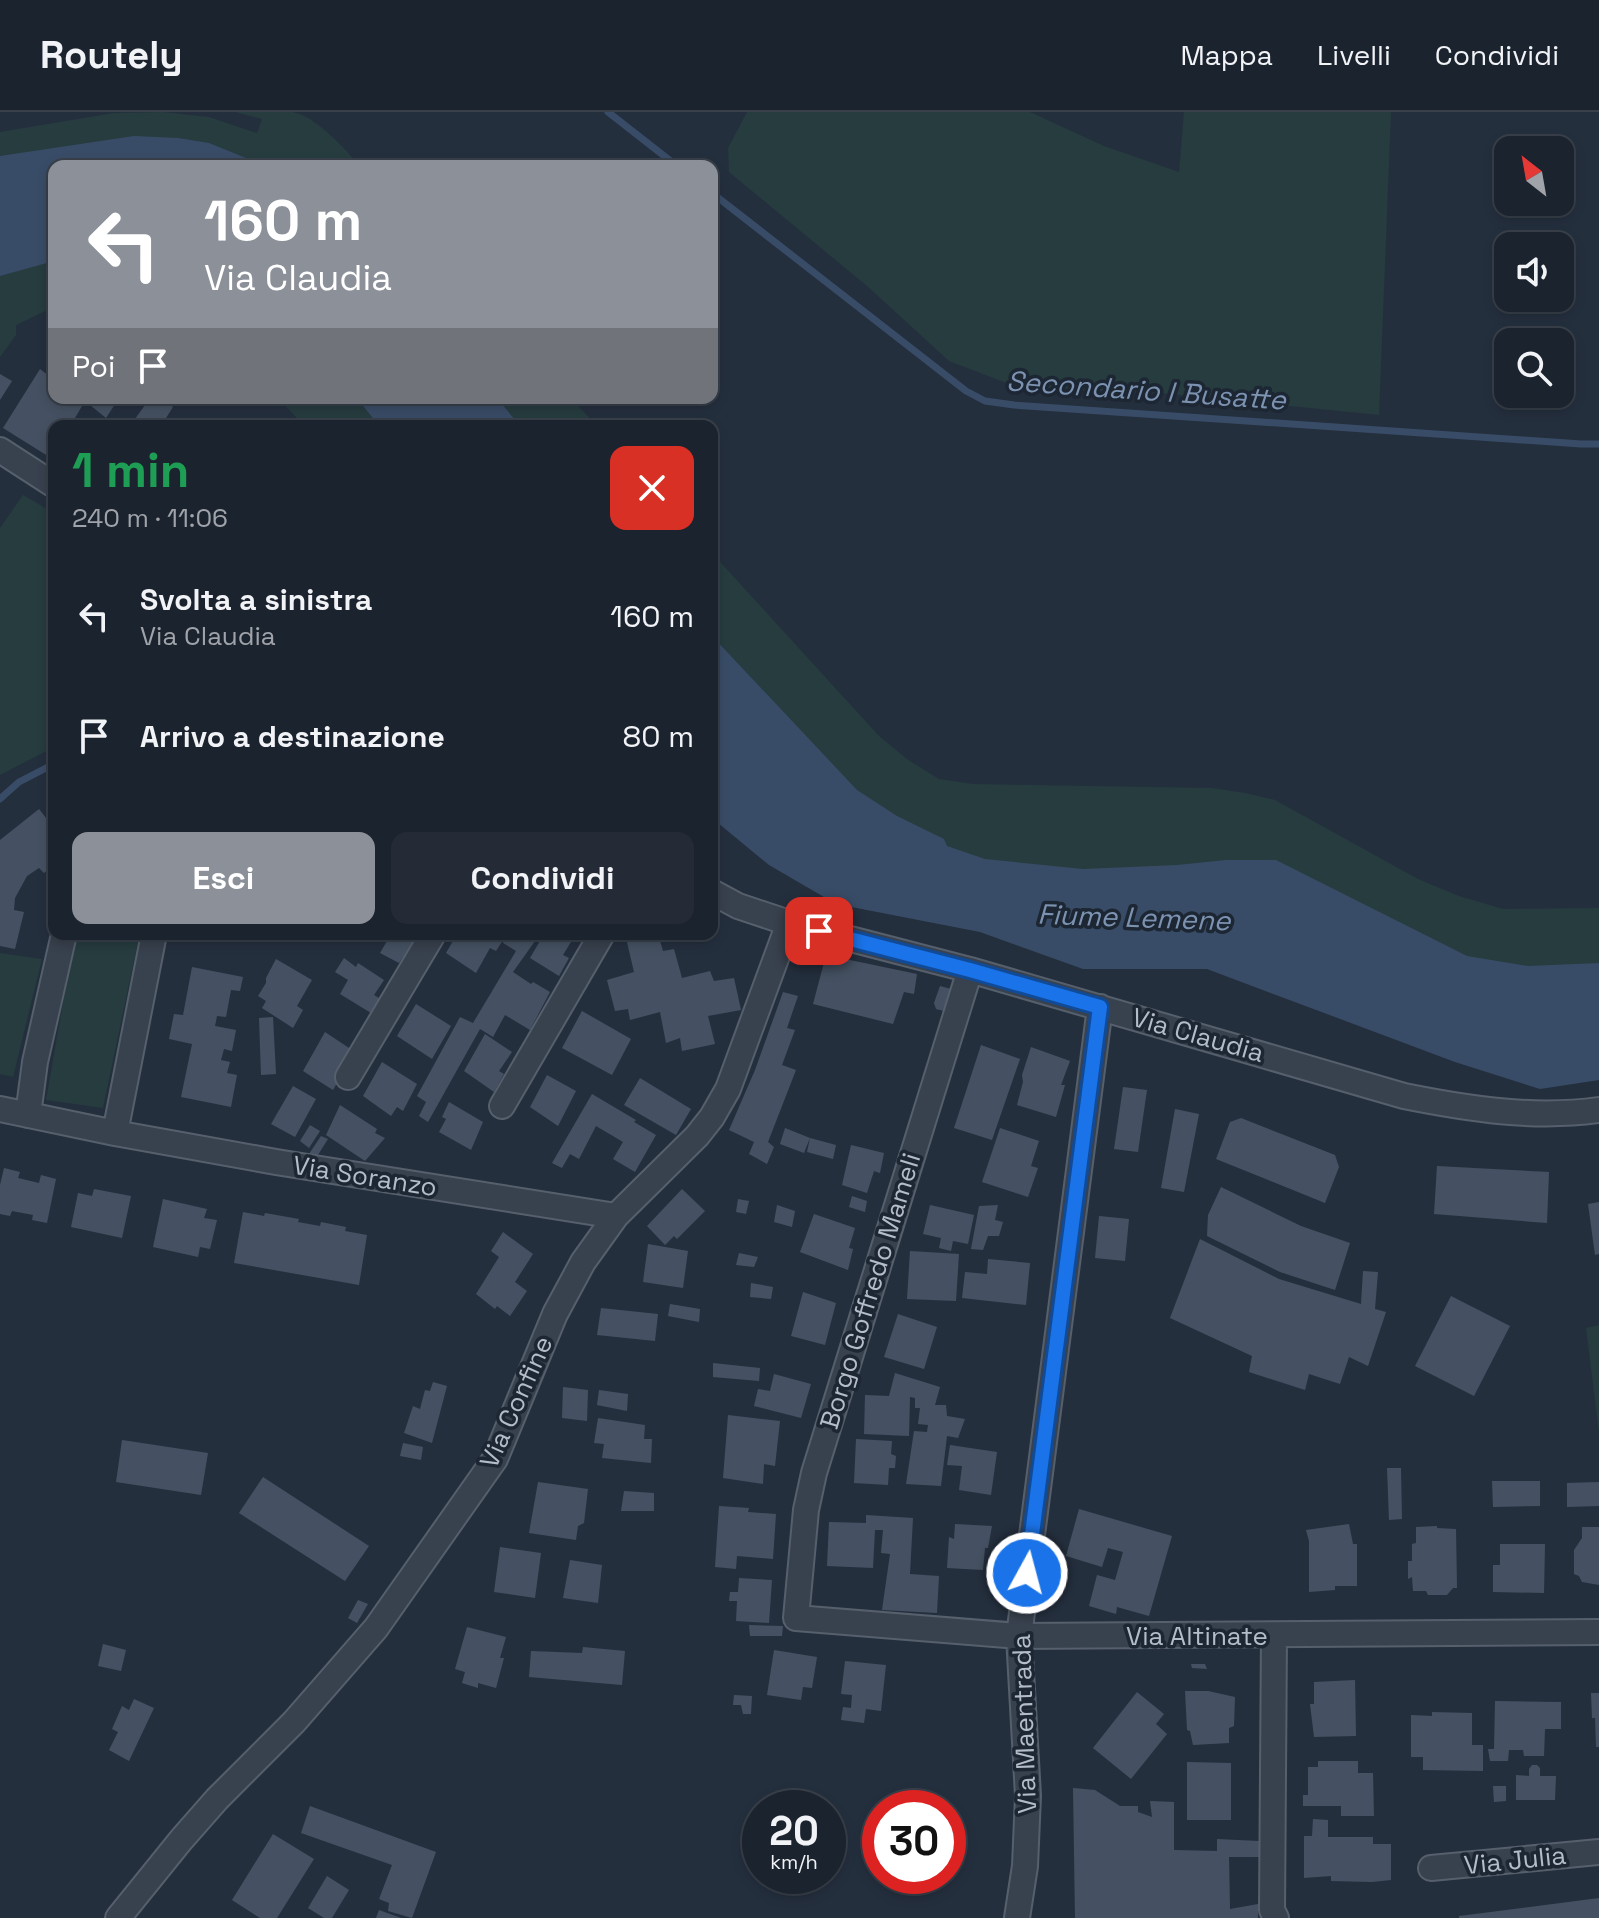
<!DOCTYPE html>
<html lang="it">
<meta charset="utf-8">
<style>
:root{--surface:#1b232e;--page:#242b36;--text:#f1f3f6;--muted:#a0a4aa;--line:#39404a;--accent:#8c9099}
body{margin:0;font-family:"Space Grotesk",sans-serif;background:var(--page);color:var(--text);height:100vh;display:flex;flex-direction:column;font-size:30px;white-space:nowrap}
*{box-sizing:border-box;margin:0}
p{font-size:26px;color:var(--muted)}
.icon{flex:none;width:44px;height:44px;fill:none;stroke:currentColor;stroke-width:2;stroke-linecap:round;stroke-linejoin:round}
.map{position:relative;flex:1;overflow:hidden}
.details{position:absolute;left:48px;top:308px;width:670px;height:520px;display:flex;flex-direction:column;background:var(--surface);border-radius:16px;box-shadow:0 4px 12px #0003,0 0 0 2px var(--line)}
.details>*{flex:none}
.top-card{position:absolute;left:48px;top:48px;width:670px;height:244px;border-radius:16px;box-shadow:0 4px 12px #0003,0 0 0 2px var(--line);background:#8c9099;color:#fff;overflow:hidden}
.needle{width:52px;rotate:329deg}
.fabs{position:absolute;left:1494px;top:24px;display:grid;gap:16px}
.fabs a{display:grid;place-items:center;width:80px;height:80px;border-radius:16px;background:var(--surface);box-shadow:0 4px 12px #0003,0 0 0 2px var(--line);font-size:40px}
.speed{position:absolute;left:742px;top:1678px;display:flex;gap:16px;font-size:40px;font-weight:700;text-align:center}
.speed>*{display:grid;place-content:center;width:104px;height:104px;border-radius:50%;background:var(--surface);box-shadow:0 4px 12px #0003,0 0 0 2px var(--line);line-height:1}
.speed small{font-size:20px;font-weight:400}
.speed .limit{border:12px solid #d22;background:#fff;color:#111}
.pin{position:absolute;display:grid;place-items:center;width:68px;height:68px;color:#fff;margin:-34px;border-radius:16px;box-shadow:0 4px 12px #0006}
.me{position:absolute;width:88px;margin:-44px;rotate:7deg;stroke-linejoin:round;filter:drop-shadow(0 0 6px #0008)}
.turn{display:flex;align-items:center;gap:28px;height:168px;padding:0 24px;font-size:36px}
.turn .icon{width:104px;height:104px;stroke-width:2.5}
.turn b{display:block;font-size:56px;line-height:68px}
.then{display:flex;align-items:center;height:76px;padding:0 24px;background:#0003;gap:16px;font-size:30px}
.round{display:grid;place-items:center;flex:none;width:84px;height:84px;border-radius:16px;background:var(--page)}
.overview{display:flex;align-items:center;justify-content:space-between;height:136px;padding:0 24px}
h1{font-size:48px;font-weight:600;line-height:60px;color:#1e9e55}
.primary-button{display:flex;gap:16px;margin-top:auto;padding:16px 24px}
.primary-button a{flex:1;height:92px;border-radius:16px;background:var(--accent);color:#fff;font-size:32px;font-weight:600;line-height:92px;text-align:center}
.primary-button a+a{background:var(--page);color:var(--text)}
ul{padding:0;list-style:none}
li{display:flex;align-items:center;gap:24px;height:120px;padding:0 24px}
li div{flex:1}
li b{display:block;font-size:30px}
li em{font-style:normal}
header{display:flex;align-items:center;gap:48px;box-sizing:border-box;height:112px;padding:0 40px;background:var(--surface);border-bottom:2px solid var(--line)}
header strong{font-size:38px}
nav{display:flex;gap:44px;margin-inline-start:auto;font-size:28px}
.map>svg:first-child{display:block}
</style>
<header>
<strong>Routely</strong>
<nav><a>Mappa</a><a>Livelli</a><a>Condividi</a></nav>
</header>
<div class="map">
<svg width="1599" height="1806" viewBox="0 0 1599 1806">
<rect width="100%" height="100%" fill="#242f3e"/>
<path fill="#263c3f" d="M163,0l46,5 48,16 5,-14 -27,-7c18,0 39,0 57,0 23,3 53,37 68,54h-306v141l-38,18v10l-16,22v-225l114,-19z
M747,0h283l74,34 75,26 5,-60h207l-12,303 -219,-22 -138,-4 -73,-28 -82,-75 -138,-114 -1,-24z
M278,286h293l26,28h-293z
M23,383l31,18v234l-54,28v-247z
M712,441l167,183 28,23 32,20 34,5 239,4 33,5 30,7 143,79 41,17 44,13 96,-1v138l-485,-116 -402,-161z
M75,822h63l1,3 -36,171 -57,-8z
M0,841l42,6 -29,118 -13,-3z
M1599,1213v108l-13,-105z"/>
<path fill="#394c67" d="M134,24l44,2 31,5 57,23h-212v95l-54,15v-120z
M357,286h140l23,28h-141z
M712,524l145,154 40,26 47,23 3,7 38,13 98,10 94,-4 49,-5h50l191,96 61,10 71,-3v117l-59,9 -85,-27 -248,-93h-124l-103,-37 -144,-28 -67,-39 -57,-47z"/>
<g fill="none" stroke-linecap="round" stroke-linejoin="round">
<path stroke="#394c67" stroke-width="7" d="M608,0l69,54
M712,81l254,198 19,10 29,4 567,39h18
M0,687l19,-17 35,-18"/>
</g>
<path fill="#455162" d="M40,257l9,7 2,-4 3,2v24h28l3,3 -13,22 5,3h-23v27l-3,5 -48,-30z
M0,262l12,7 -12,19z
M95,286h24l-13,20 -16,-13z
M150,286h10l13,9 -12,19h-31z
M39,697l15,19v37l-10,8 -5,-5 -12,8 -12,22 -1,12 10,2 -9,37 -15,-3v-106z
M391,822h33l-10,15 -4,-2 -11,16 -19,-10z
M457,822h50l-11,17 -6,-3 -14,25 -30,-20z
M508,822h32l-27,38 18,12 2,-2 17,10 -20,38 -25,-15 -12,22 -13,-8 -52,93 -9,-6 7,-14 -9,-6 43,-79 13,6 43,-72 -13,-8z
M544,822h25l5,3 -11,18 6,3 -10,18 -29,-18z
M645,822h13l5,17 11,-2 8,29 28,-7 4,10 20,-3 7,32 -33,6 7,28 -33,7 -2,-13 -14,5 -6,-31 -30,8 -2,-11 -13,2 -8,-31 27,-8 -8,-34z
M826,843l91,19 -3,20 -10,-2 -11,32 -80,-20z
M344,846l12,9 2,-4 26,17 -10,15 5,3 -8,15 -31,-19 8,-14 -13,-8z
M276,847l36,21 -15,26 6,4 -10,18 -31,-20 4,-7 -8,-5 8,-13v-5z
M192,855l51,10 -3,14 -9,-1 -5,27 -9,-1 -2,10 21,4 -4,21 -8,-2 -3,11 9,2 -3,11 10,2 -6,32 -50,-10 11,-53 -23,-5 5,-25 9,1z
M940,874l15,4 -5,17 -6,4 -8,-2 -2,-6z
M783,880l15,4 -11,32 8,2 -13,35 14,5 -28,72 6,5 -7,17 -18,-10 5,-12 -25,-12 26,-60z
M416,892l35,22 -19,33 -35,-23z
M582,899l49,28 -19,36 -50,-27z
M273,905l3,57 -15,1 -2,-57z
M325,920l30,20 -22,38 -30,-19z
M485,922l27,18 -13,19 5,3 -10,18 -30,-21z
M981,933l39,14 -28,81 -38,-12z
M1031,935l39,14 -9,24h4l-9,32 -39,-12 6,-23 -1,-7z
M382,950l35,22 -14,27 -6,-4 -6,9 -28,-20z
M547,963l29,16 -18,35 -28,-19z
M640,966l51,31 -15,26 -52,-30z
M293,974l23,13 -21,38 -24,-13z
M1123,975l24,3 -9,62 -24,-3z
M592,982l44,26 -2,2 22,13 -21,37 -22,-13 10,-17 -27,-16 -17,33 -9,-5 -8,14 -10,-5z
M449,990l34,20 -12,28 -32,-18 7,-13 -4,-2z
M340,993l37,24 -2,4 10,5 -20,23 -39,-26z
M1175,997l24,5 -15,78 -23,-4z
M1241,1006l94,37 4,12 -14,36 -109,-44 14,-37z
M310,1013l10,6 -11,17 -9,-7z
M785,1016l25,10 -6,15 -24,-9z
M1000,1016l39,13 -8,25 7,2 -10,29 -46,-15z
M321,1024l7,3 -12,19 -7,-4z
M810,1026l26,7 -3,14 -26,-7z
M851,1033l33,8 -4,20 -6,-2 -7,22 -25,-8z
M1437,1054l112,6 -2,51 -113,-9z
M4,1056l16,4 -2,6 21,5 2,-8 15,4 -9,44 -15,-3 1,-5 -21,-4 -2,5 -10,-2v-29z
M1221,1075l80,39 49,17 -15,47 -55,-18 -73,-36 1,-21z
M94,1077l37,7 -9,42 -51,-11 7,-34 14,3z
M682,1077l23,22 -28,28 -3,-3 -9,9 -18,-19z
M852,1084l15,5 -2,11 -16,-5z
M163,1087l44,10 -3,9 13,2 -7,29 -10,-2 -2,10 -45,-10z
M738,1087l11,2 -3,13 -10,-2z
M1599,1090v52l-4,1 -7,-51z
M777,1093l18,6 -3,16 -18,-5z
M930,1093l44,10 -6,29 -15,-3 -2,10 -12,-3 2,-10 -18,-4z
M998,1093l-3,15 8,2 -4,14h-11l-5,14 -12,-1 8,-43z
M243,1100l21,4 1,-3 34,6 -1,3 22,4 1,-4 25,5 -1,4 22,4 -8,50 -125,-22z
M814,1102l41,14 -6,20 4,1 -5,21 -48,-18z
M1099,1104l30,3 -4,42 -30,-3z
M503,1120l30,22 -18,28 12,9 -17,25 -13,-10 -2,3 -19,-15 23,-37 -8,-6z
M1200,1127l79,40 82,25 2,-33 15,1 -3,37 11,3 -18,54 -19,-9 -9,27 -31,-10 -4,16 -56,-18 3,-16 -82,-38z
M648,1132l40,7 -5,37 -40,-6z
M910,1139l49,3 -3,47 -49,-2z
M739,1141l19,4 -4,10 -18,-2z
M988,1147l42,4 -4,42 -64,-7 3,-26 22,2z
M751,1171l22,4 -2,12 -21,-2z
M803,1180l33,11 -11,42 -34,-9z
M1451,1184l59,30 -36,70 -59,-30z
M670,1192l30,5 -1,13 -31,-6z
M601,1196l57,6 -3,27 -58,-6z
M898,1202l39,13 -13,42 -40,-12z
M713,1251l47,5 -1,13 -46,-4z
M895,1261l45,14 -5,18h11l1,11 18,3 -7,19 -11,-2 -6,50 -35,-2 8,-53 13,1 1,-7 -10,-1 2,-16h-5v-10l-5,-1 -1,39 -45,-2 1,-39 24,1z
M774,1262l37,10 -10,34 -47,-12 4,-17 12,2z
M433,1270l14,4 -15,57 -28,-10 9,-27 7,3 5,-19 5,1z
M563,1275l25,3 -1,31 -25,-3z
M599,1278l29,4 -1,17 -30,-6z
M728,1303l52,6 -5,45 -11,-2 -1,20 -40,-6z
M598,1306l47,7 -1,14h8l-1,24 -49,-5 2,-14 -10,-1z
M856,1327l36,2 -1,13 5,2 -1,12h-6l-1,17 -34,-2z
M122,1328l86,13 -7,42 -85,-13z
M403,1331l20,4 -2,13 -21,-4z
M950,1333l47,7 -6,43 -32,-5 3,-24 -15,-1z
M1387,1356h14l1,51 -13,1z
M263,1365l106,69 -24,35 -106,-68z
M1492,1369h48v25l-47,1z
M538,1370l50,7 -4,34 -6,3 -2,14 -47,-7z
M1599,1370v24l-32,1v-24z
M624,1379l30,2v18h-33z
M719,1394l30,2 -1,4 28,2 -3,45 -36,-3 -1,13 -21,-2z
M1079,1397l93,27 -23,80 -32,-9 -1,7 -27,-8 8,-31 18,5 8,-28 -15,-4 -6,19 -36,-11z
M866,1403l47,3 -3,56 29,2 -2,37 -55,-3 8,-56 -9,-1 2,-23h-8l-2,38 -46,-2 2,-44 37,1z
M955,1412l37,2 -4,22h-3l-2,22 -36,-2 2,-31 5,2z
M1349,1412l4,20h4v42h-22v4l-26,2v-51l-3,-11z
M1437,1414v2l19,1 1,59h-4l-6,7h-19l-2,-4h-13l-1,-14 -4,2v-18h4v-17l4,-1v-16z
M1582,1415h17v58l-17,-3 -3,-6 -5,-2v-24l8,-12z
M1500,1432h45l-1,49 -51,-1v-27h7z
M500,1435l41,6 -6,45 -41,-6z
M570,1448l32,5 -4,38 -35,-5z
M739,1466l33,2 -3,43 -33,-2 1,-20h-8l1,-9h8z
M358,1488l10,4 -11,19 -9,-5z
M749,1513l34,1 -1,10h-32z
M467,1515l39,10 -6,21h4l-8,30 -18,-5v5l-16,-5 3,-11 -10,-3z
M103,1532l23,6 -5,21 -23,-5z
M583,1535l42,4 -3,34 -93,-8 2,-26 51,2z
M774,1538l43,7 -5,31 -9,-1 -2,13 -34,-5z
M845,1549l41,4 -5,46 -15,-2 -2,14 -23,-3 2,-13 8,1 1,-13 -11,-1z
M1191,1552h14l2,5 -15,-1z
M1355,1568l1,56 -42,1 -4,-33h4v-22z
M1185,1579h23l27,6 -1,29 -5,2v15l-36,2 -3,-14 -3,-1z
M1137,1580l27,22 -8,10 11,10 -36,45 -38,-31z
M1591,1581h8v54h-3l-1,-29h-3z
M734,1583l18,1 -1,18h-8l-2,-9h-8z
M134,1587l20,9 -25,53 -20,-11 9,-18 -6,-3 10,-23 7,4z
M1495,1589l66,1v27h-16l-1,27h-20l-1,-6h-14l-1,11h-18l-2,-12h6z
M1432,1600l40,1v32h11v26l-60,-1v-13h-12v-42l21,1z
M1318,1649h40v12h15l1,43h-33v-10h-38v-11h5v-28h10z
M1187,1650l44,1v57h-44z
M1532,1653h5l3,3v8h16l-1,24h-39v-25l13,1v-7z
M1493,1674h13v15l-12,1z
M1073,1676l22,2 25,16h18v6l14,5 -2,-16 24,1v48l43,1v-12l42,2v16h-30l1,52 28,-5v14h-183z
M310,1694l126,46 -24,66 -24,-7 1,-8 -10,-4 13,-34 -91,-32z
M1313,1707l15,1v17h45v7h18v36l-19,2 -41,-1v-5l-27,2v-42h8z
M273,1722l41,25 -37,59h-17l-28,-18z
M327,1764l22,14 -17,28h-8l-16,-10z
M1599,1786v20h-140v-2z
M379,1798l22,8h-25z"/>
<g fill="none" stroke-linecap="round" stroke-linejoin="round">
<g stroke="#565f6c" stroke-width="28">
<path id="minor" d="M0,338l54,35
M712,780l26,14 51,17 181,47 434,126c65,13 129,23 195,14
M970,858l-156,503 -8,37 -10,108 223,18 580,-4
M348,965l85,-143
M502,994l100,-172
M0,997l115,24 161,29 340,54
M28,1003l7,-53 29,-128
M115,1021l39,-199
M1274,1524l-2,274 4,8
M1431,1756l168,-16
M118,1806l63,-78 36,-41 77,-77 82,-94 119,-169 60,-145 28,-52 33,-46 81,-80 15,-19 16,-28 61,-166
M1017,1806l8,-52 3,-70 -9,-160 81,-629"/>
</g>
<use href="#minor" stroke="#38414e" stroke-width="24"/>
</g>
<g fill="none" stroke-linecap="round" stroke-linejoin="round">
<g stroke="#114b97" stroke-width="20">
<path id="route" d="M819,819l151,39 130,37 -73,566"/>
</g>
<use href="#route" stroke="#1a73e8" stroke-width="14"/>
</g>
<g text-anchor="middle" stroke-width="7" stroke-linejoin="round" paint-order="stroke">
<g font-size="26" fill="#b4bcc9" stroke="#1d2633">
<text transform="translate(1198 923) rotate(16)" y="9">Via Claudia</text>
<text transform="translate(365 1064) rotate(9)" y="9">Via Soranzo</text>
<text transform="translate(870 1179) rotate(-73)" y="9">Borgo Goffredo Mameli</text>
<text transform="translate(516 1290) rotate(-66)" y="9">Via Confine</text>
<text x="1197" y="1533">Via Altinate</text>
<text transform="translate(1024 1612) rotate(-92)" y="9">Via Maentrada</text>
<text transform="translate(1515 1748) rotate(-6)" y="9">Via Julia</text>
</g>
<g font-size="28" font-style="italic" fill="#7c92b1" stroke="#1d2633">
<text transform="translate(1146 278) rotate(4)" y="10">Secondario I Busatte</text>
<text transform="translate(1134 805) rotate(2)" y="10">Fiume Lemene</text>
</g>
</g>
</svg>
<div class="fabs">
<a><svg class="needle" viewBox="-14 -14 28 28"><path d="M0-13l5 13h-10z" fill="#e53935"/><path d="M0 13l5-13h-10z" fill="#a0a4aa"/></svg></a>
<a><svg class="icon" aria-label="sound" viewBox="0 0 24 24"><path d="M4 9h4l5-4v14l-5-4H4zM17 9q2 3 0 6"/></svg></a>
<a><svg class="icon" aria-label="search" viewBox="0 0 24 24"><circle cx="10" cy="10" r="6"/><path d="M15 15l6 6"/></svg></a>
</div>
<div class="speed"><div>20<small>km/h</small></div><div class="limit">30</div></div>
<div class="pin" style="left:819px;top:819px;background:#d93025"><svg class="icon" aria-label="arrive" viewBox="0 0 24 24"><path d="M6 21V4h12l-3 4 3 4H6"/></svg></div>
<svg class="me" style="left:1027px;top:1461px" viewBox="-20 -20 40 40"><circle r="17" fill="#1a73e8" stroke="#fff" stroke-width="3"/><path d="M0-11L8 9 0 5-8 9z" fill="#fff"/></svg>
<div class="top-card">
<div class="turn"><svg class="icon" aria-label="left" viewBox="0 0 24 24"><path d="M17 20v-9H6M10 6l-5 5 5 5"/></svg><div><b>160 m</b>Via Claudia</div></div>
<div class="then">Poi<svg class="icon" aria-label="arrive" viewBox="0 0 24 24"><path d="M6 21V4h12l-3 4 3 4H6"/></svg></div>
</div>
<section class="details">
<div class="overview"><div><h1>1 min</h1><p>240 m · 11:06</p></div><a class="round" style="background:#d93025;color:#fff"><svg class="icon" aria-label="close" viewBox="0 0 24 24"><path d="M6 6l12 12M18 6L6 18"/></svg></a></div>
<ul>
<li><svg class="icon" aria-label="left" viewBox="0 0 24 24"><path d="M17 20v-9H6M10 6l-5 5 5 5"/></svg><div><b>Svolta a sinistra</b><p>Via Claudia</p></div><em>160 m</em></li>
<li><svg class="icon" aria-label="arrive" viewBox="0 0 24 24"><path d="M6 21V4h12l-3 4 3 4H6"/></svg><div><b>Arrivo a destinazione</b></div><em>80 m</em></li>
</ul>
<div class="primary-button"><a>Esci</a><a>Condividi</a></div>
</section>
</div>
